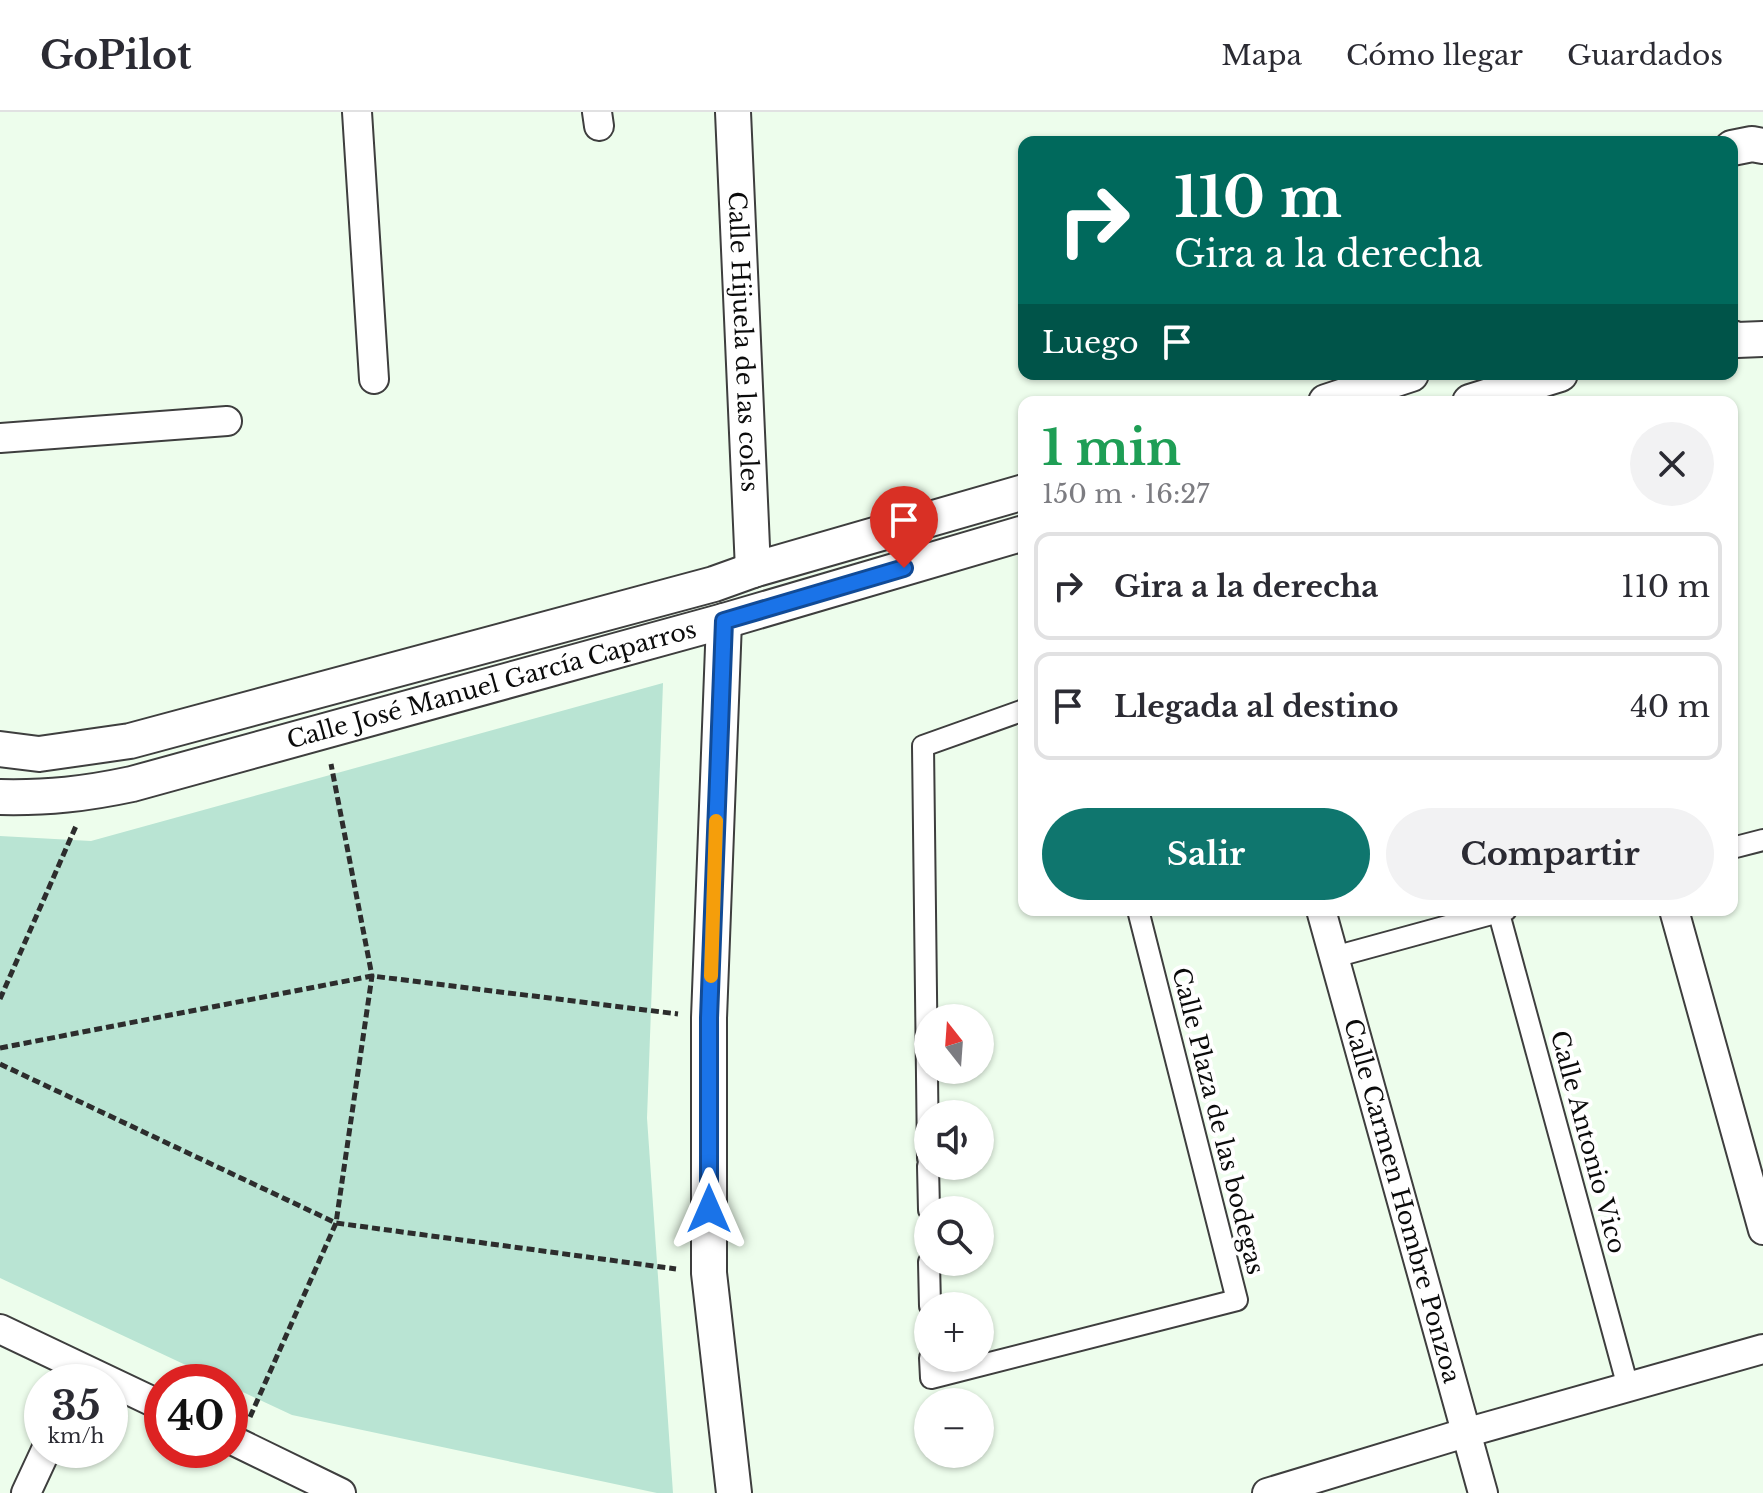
<!DOCTYPE html>
<html lang="es">
<meta charset="utf-8">
<style>
:root{--surface:#fff;--page:#f2f2f3;--text:#2b2b33;--muted:#7c7c81;--line:#e1e1e2;--accent:#0f766e}
body{margin:0;font-family:"Libre Baskerville",serif;background:var(--page);color:var(--text);height:100vh;display:flex;flex-direction:column;font-size:30px;white-space:nowrap}
*{box-sizing:border-box;margin:0}
p{font-size:26px;color:var(--muted)}
.icon{flex:none;width:44px;height:44px;fill:none;stroke:currentColor;stroke-width:2;stroke-linecap:round;stroke-linejoin:round}
.map{position:relative;flex:1;overflow:hidden}
.details{position:absolute;left:1018px;top:284px;width:720px;height:520px;display:flex;flex-direction:column;background:var(--surface);border-radius:16px;box-shadow:0 2px 6px #0004}
.details>*{flex:none}
.banner{position:absolute;left:1018px;top:24px;width:720px;height:244px;border-radius:16px;box-shadow:0 2px 6px #0004;background:#00695c;color:#fff;overflow:hidden}
.needle{width:52px;rotate:343deg}
.tools{position:absolute;left:914px;top:892px;display:grid;gap:16px}
.tools a{display:grid;place-items:center;width:80px;height:80px;border-radius:50%;background:var(--surface);box-shadow:0 2px 6px #0004;font-size:40px}
.speed{position:absolute;left:24px;top:1252px;display:flex;gap:16px;font-size:40px;font-weight:700;text-align:center}
.speed>*{display:grid;place-content:center;width:104px;height:104px;border-radius:50%;background:var(--surface);box-shadow:0 2px 6px #0004;line-height:1}
.speed small{font-size:20px;font-weight:400}
.speed .limit{border:12px solid #d22;background:#fff;color:#111}
.pin{position:absolute;display:grid;place-items:center;width:68px;height:68px;color:#fff;margin:-82px -34px;border-radius:50% 50% 50% 0;rotate:-45deg;box-shadow:0 0 8px #0007}
.pin .icon{rotate:45deg}
.me{position:absolute;width:88px;margin:-44px;rotate:0deg;stroke-linejoin:round;filter:drop-shadow(0 0 6px #0008)}
.turn{display:flex;align-items:center;gap:28px;height:168px;padding:0 24px;font-size:36px}
.turn .icon{width:104px;height:104px;stroke-width:2.5}
.turn b{display:block;font-size:56px;line-height:68px}
.then{display:flex;align-items:center;height:76px;padding:0 24px;background:#0003;gap:16px;font-size:30px}
.round{display:grid;place-items:center;flex:none;width:84px;height:84px;border-radius:42px;background:var(--page)}
.summary{display:flex;align-items:center;justify-content:space-between;height:136px;padding:0 24px}
h1{font-size:48px;font-weight:700;line-height:60px;color:#1e9e55}
.button{display:flex;gap:16px;margin-top:auto;padding:16px 24px}
.button a{flex:1;height:92px;border-radius:48px;background:var(--accent);color:#fff;font-size:32px;font-weight:700;line-height:92px;text-align:center}
.button a+a{background:var(--page);color:var(--text)}
ul{padding:0;list-style:none}
li{display:flex;align-items:center;gap:24px;height:108px;margin:0 16px 12px;padding:0 8px;border:4px solid var(--line);border-radius:16px}
li div{flex:1}
li b{display:block;font-size:30px}
li em{font-style:normal}
header{display:flex;align-items:center;gap:48px;box-sizing:border-box;height:112px;padding:0 40px;background:var(--surface);border-bottom:2px solid var(--line)}
header strong{font-size:38px}
nav{display:flex;gap:44px;margin-inline-start:auto;font-size:28px}
.map>svg:first-child{display:block}
</style>
<header>
<strong>GoPilot</strong>
<nav><a>Mapa</a><a>Cómo llegar</a><a>Guardados</a></nav>
</header>
<div class="map">
<svg width="1763" height="1381" viewBox="0 0 1763 1381">
<rect width="100%" height="100%" fill="#edfdec"/>
<path fill="#b9e4d3" d="M663,571l-16,435 26,375h-16l-365,-78 -62,-29v-4h-8l-222,-104v-442l91,5z"/>
<g fill="none" stroke-linecap="round" stroke-linejoin="round">
<g stroke="#3e3e3e" stroke-width="24">
<path id="pedestrian" d="M1732,736l31,-8
M1498,798l130,477
M1334,845l172,-47
M928,1046l-5,-412 101,-36
M928,1054l1,44
M929,1150l1,44
M930,1246l1,20 306,-78 -99,-390"/>
</g>
<g stroke="#3e3e3e" stroke-width="32">
<g id="minor">
<path d="M357,0l17,267"/>
<path d="M597,0l2,14"/>
<path d="M0,326l227,-17"/>
<path id="s1" d="M1321,798l162,583"/>
<path d="M1674,798l89,320"/>
<path d="M0,1217l162,77"/>
<path d="M230,1327l111,54"/>
<path d="M26,1381l20,-43"/>
<path d="M1267,1381l198,-60 298,-84"/>
</g>
</g>
<g stroke="#3e3e3e" stroke-width="38">
<g id="tertiary">
<path id="s2" d="M733,0l20,458"/>
<path d="M1732,36l20,-4 11,2"/>
<path d="M1732,226l5,2 26,-1"/>
<path d="M1326,290l85,-28"/>
<path d="M1470,290l90,-28"/>
<path d="M724,509l-15,397v255l25,220"/>
<path d="M0,637l39,5 91,-13 584,-157 39,-14 271,-78"/>
<path id="s3" d="M0,685c48,1 85,-3 132,-13l592,-163 300,-88"/>
</g>
</g>
<path stroke="#2d2d2d" stroke-width="5" stroke-dasharray="8 4" stroke-linecap="butt" d="M0,887l76,-173
M0,936l372,-72 306,38
M0,952l336,159 340,46
M250,1305l86,-194 36,-247 -41,-212"/>
<use href="#pedestrian" stroke="#fff" stroke-width="20"/>
<use href="#minor" stroke="#fff" stroke-width="28"/>
<use href="#tertiary" stroke="#fff" stroke-width="34"/>
</g>
<g fill="none" stroke-linecap="round" stroke-linejoin="round">
<g stroke="#114b97" stroke-width="20">
<path id="route" d="M709,1097v-191l15,-397 180,-53"/>
</g>
<use href="#route" stroke="#1a73e8" stroke-width="14"/>
<path stroke="#f59e0b" stroke-width="14" d="M711,864l5,-155"/>
</g>
<g text-anchor="middle" stroke-width="8" stroke-linejoin="round" paint-order="stroke">
<g font-size="24" fill="#0b0b0b" stroke="#fff">
<text dy="8" stroke="none"><textPath href="#s2" startOffset="230">Calle Hijuela de las coles</textPath></text>
<text dy="8" stroke="none"><textPath href="#s3" startOffset="506">Calle José Manuel García Caparros</textPath></text>
<text transform="translate(1218 1009) rotate(76)" y="8">Calle Plaza de las bodegas</text>
<text transform="translate(1588 1030) rotate(75)" y="8">Calle Antonio Vico</text>
<text dy="8" stroke="none"><textPath href="#s1" startOffset="302">Calle Carmen Hombre Ponzoa</textPath></text>
</g>
</g>
</svg>
<div class="tools">
<a><svg class="needle" viewBox="-14 -14 28 28"><path d="M0-13l5 13h-10z" fill="#e53935"/><path d="M0 13l5-13h-10z" fill="#7c7c81"/></svg></a>
<a><svg class="icon" aria-label="sound" viewBox="0 0 24 24"><path d="M4 9h4l5-4v14l-5-4H4zM17 9q2 3 0 6"/></svg></a>
<a><svg class="icon" aria-label="search" viewBox="0 0 24 24"><circle cx="10" cy="10" r="6"/><path d="M15 15l6 6"/></svg></a>
<a>+</a>
<a>−</a>
</div>
<div class="speed"><div>35<small>km/h</small></div><div class="limit">40</div></div>
<div class="pin" style="left:904px;top:456px;background:#d93025"><svg class="icon" aria-label="arrive" viewBox="0 0 24 24"><path d="M6 21V4h12l-3 4 3 4H6"/></svg></div>
<svg class="me" style="left:709px;top:1097px" viewBox="-20 -20 40 40"><path d="M0-17L14 15 0 8-14 15z" fill="#1a73e8" stroke="#fff" stroke-width="4"/></svg>
<div class="banner">
<div class="turn"><svg class="icon" aria-label="right" viewBox="0 0 24 24"><path d="M7 20v-9h11M14 6l5 5-5 5"/></svg><div><b>110 m</b>Gira a la derecha</div></div>
<div class="then">Luego<svg class="icon" aria-label="arrive" viewBox="0 0 24 24"><path d="M6 21V4h12l-3 4 3 4H6"/></svg></div>
</div>
<section class="details">
<div class="summary"><div><h1>1 min</h1><p>150 m · 16:27</p></div><a class="round"><svg class="icon" aria-label="close" viewBox="0 0 24 24"><path d="M6 6l12 12M18 6L6 18"/></svg></a></div>
<ul>
<li><svg class="icon" aria-label="right" viewBox="0 0 24 24"><path d="M7 20v-9h11M14 6l5 5-5 5"/></svg><div><b>Gira a la derecha</b></div><em>110 m</em></li>
<li><svg class="icon" aria-label="arrive" viewBox="0 0 24 24"><path d="M6 21V4h12l-3 4 3 4H6"/></svg><div><b>Llegada al destino</b></div><em>40 m</em></li>
</ul>
<div class="button"><a>Salir</a><a>Compartir</a></div>
</section>
</div>
